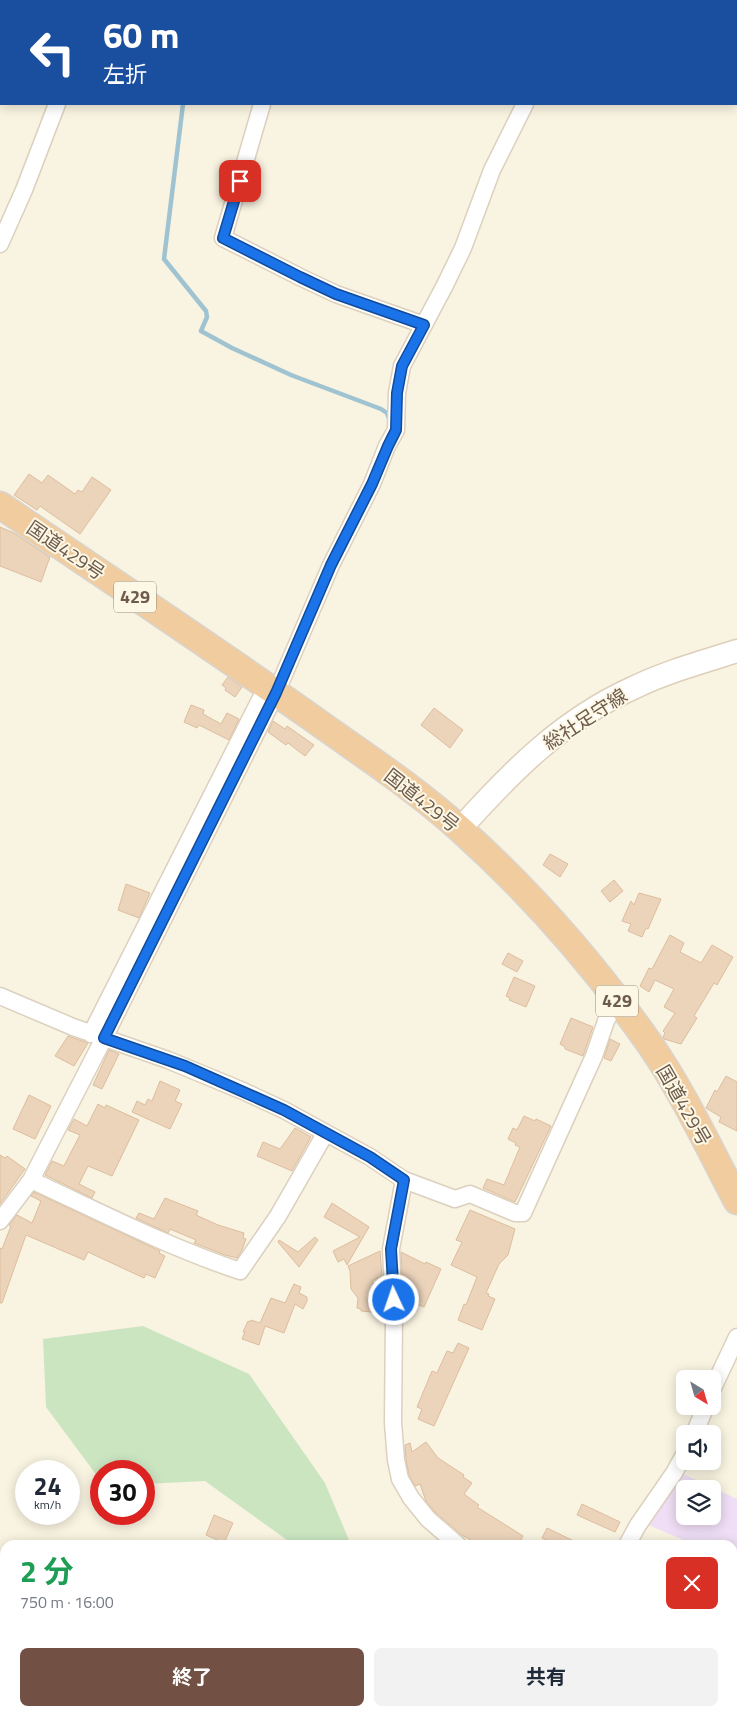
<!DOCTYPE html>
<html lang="ja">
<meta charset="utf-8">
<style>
:root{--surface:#fff;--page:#f2f2f3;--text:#1f2937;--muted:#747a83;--accent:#725043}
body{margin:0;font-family:"Titillium Web","Noto Sans JP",sans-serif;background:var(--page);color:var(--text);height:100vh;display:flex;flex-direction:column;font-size:19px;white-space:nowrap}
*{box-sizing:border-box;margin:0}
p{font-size:16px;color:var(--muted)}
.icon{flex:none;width:28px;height:28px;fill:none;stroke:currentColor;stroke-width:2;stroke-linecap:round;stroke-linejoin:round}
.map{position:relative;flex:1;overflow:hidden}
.sheet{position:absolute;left:0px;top:1540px;width:738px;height:176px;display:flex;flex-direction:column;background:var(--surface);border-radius:15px 15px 0 0;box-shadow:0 2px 12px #0003}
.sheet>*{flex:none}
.guide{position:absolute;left:0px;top:0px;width:738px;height:105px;box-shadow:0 2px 12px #0003;background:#1a4fa0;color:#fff;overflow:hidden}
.needle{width:32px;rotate:143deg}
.buttons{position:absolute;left:676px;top:1370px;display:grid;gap:10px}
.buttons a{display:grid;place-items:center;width:45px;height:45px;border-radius:8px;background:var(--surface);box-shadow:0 2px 12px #0003;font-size:25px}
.speed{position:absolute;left:15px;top:1460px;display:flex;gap:10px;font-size:25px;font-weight:700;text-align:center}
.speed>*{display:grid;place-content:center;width:65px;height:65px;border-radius:50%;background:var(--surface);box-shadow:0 2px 12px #0003;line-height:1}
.speed small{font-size:12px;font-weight:400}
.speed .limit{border:8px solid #d22;background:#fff;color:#111}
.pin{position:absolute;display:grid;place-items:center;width:42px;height:42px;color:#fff;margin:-21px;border-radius:10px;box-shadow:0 2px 8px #0006}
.me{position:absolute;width:55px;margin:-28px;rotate:357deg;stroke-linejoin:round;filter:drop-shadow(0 0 4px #0008)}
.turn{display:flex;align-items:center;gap:18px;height:105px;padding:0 20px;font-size:22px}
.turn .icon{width:65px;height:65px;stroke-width:2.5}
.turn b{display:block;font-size:35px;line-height:42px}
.round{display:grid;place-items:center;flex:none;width:52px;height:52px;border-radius:8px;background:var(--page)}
.summary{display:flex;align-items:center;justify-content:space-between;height:85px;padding:0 20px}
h1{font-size:30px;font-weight:700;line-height:38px;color:#1e9e55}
.cta{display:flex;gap:10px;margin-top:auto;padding:10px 20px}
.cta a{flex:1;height:58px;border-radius:8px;background:var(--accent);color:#fff;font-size:20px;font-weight:700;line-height:58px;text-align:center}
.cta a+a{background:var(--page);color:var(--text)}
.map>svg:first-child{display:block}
</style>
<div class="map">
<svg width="737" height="1716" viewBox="0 0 737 1716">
<rect width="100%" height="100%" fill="#f9f3e1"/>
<path fill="#efdef5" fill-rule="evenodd" d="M681,1473l56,26v64l-4,-1 -1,-17h-37l-51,-22zM685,1489h27v27h-27z"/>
<path fill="#cbe5c1" d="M143,1326l106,48 76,109 26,62h-62l-2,-5 -82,-59 -61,3v-13h-43v10l-55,-74 -3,-68z
M0,1654l5,1v56h108l6,5h-119z
M318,1711h117l3,5h-123z"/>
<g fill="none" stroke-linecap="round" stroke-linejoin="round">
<path stroke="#9fc3d1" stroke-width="4.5" d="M164,0v1
M183,104l-19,155 42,52 1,6 -6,14 31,17 59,27 90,34 6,4 3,8"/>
</g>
<path fill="#ecd4bb" stroke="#ddbd9d" d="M29,474l13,9 6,-8 27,19 3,-4 4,2 10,-15 19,13 -31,44 -40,-28 -3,4 -23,-15z
M0,527l14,6 36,24 -9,25 -41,-16z
M228,677l14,10 -7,10 -10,-7 1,-2 -4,-3z
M191,705l13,5 -1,4 18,10 6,-11 12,6 -10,21 -30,-15 -2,3 -13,-6z
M434,708l29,22 -13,18 -29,-23z
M273,721l12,8 2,-3 27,19 -9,11 -17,-13 -2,2 -18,-13z
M550,854l18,10 -8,13 -17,-12z
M614,880l9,11 -13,11 -9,-11z
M126,884l24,9 -11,25 -21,-8z
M639,893l22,6 -13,30 -2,-1 -4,9 -14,-6 3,-7 -9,-3 9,-20 3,4z
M670,935l14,8 -4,9 21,11 11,-18 21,12 -16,28 -3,-2 -20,33 3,2 -16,26 -17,-5 -1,-2 2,-4 -2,-2 12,-18 -11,-6 10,-18 -19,-9 -6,12 -9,-6 9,-18 3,1z
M508,953l15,8 -6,11 -15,-8z
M514,977l21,9 -9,21 -17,-7 1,-2 -4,-2z
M571,1018l22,9 -10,29 -18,-7v-2l-5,-3z
M68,1036l20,7 -14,23 -19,-10z
M610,1039l10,5 -9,17 -7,-3z
M109,1050l10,4 -17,35 -9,-4z
M726,1076l11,6v49l-18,-9 2,-5 -15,-9 9,-18 2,2z
M160,1081l20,9 -5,11 7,3 -12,25 -38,-17 5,-11 8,4 3,-6 4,2z
M29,1095l22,11 -16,33 -22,-10z
M98,1104l7,4 1,-3 33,15 -27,56 -24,-10 -9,18 16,8 -3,6 -47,-23 7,-14 12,5 5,-10 11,-21 -12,-5 6,-11 13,7z
M524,1116l11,5 1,-2 15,7 -36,76 -32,-14 4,-9 17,6 16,-38 -5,-2 1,-2 -8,-4 5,-11 4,2z
M295,1128l16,9 -19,34 -35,-15 6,-14 17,7z
M0,1155l5,3 2,-2 18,13 -25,35z
M34,1192l126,59 -1,2 6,3 -10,22 -9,-4 -2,4 -56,-26 -4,8 -58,-25 -24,68h-2v-55l2,1 9,-23 -2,-1 8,-10 15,8 9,-22 -10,-5z
M165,1198l33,13 -2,4 22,10 26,8 -1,5 3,1 -4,11 -5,8 -12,-3 -31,-12 2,-3 -26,-11 -2,4 -32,-15 3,-5 15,6z
M332,1203l37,24 -22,38 -3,-6 -6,3 -5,-11 27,-14 -36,-20z
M470,1210l45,19 -7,26 -9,9 -13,29 3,1 -1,2 7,3 -13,31 -24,-10 6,-16 2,1 11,-28 -26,-12 11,-23 -6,-2z
M315,1237l3,3 -19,27 -21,-25 1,-2 19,12z
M380,1251l2,25 -10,5 11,21 1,10 -1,1 -22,-2v-2l-4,-1 1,-10 -7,-9 -1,-18 -2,-5z
M401,1252l24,12 1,-2 15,7 -17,38 -13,-5 2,-5 -10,-5z
M294,1284l7,3 -2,6 8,4v4l-4,8 -8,-5 -11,29 -19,-7 -6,19 -17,-6 3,-7h-2l5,-11 2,1 1,-2 9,3 11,-25 14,5z
M458,1343l11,5 -35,78 -16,-7 4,-10 -5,-2 15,-36 5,2 10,-22 6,2z
M426,1442l12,16 26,17 -1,2 9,6 -8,11 15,11 -2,2 46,29 -5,9h-39l-17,-10 -27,-23 -9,-11 -6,-17 -5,2 -6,-11 -3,-16 -1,-14 5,-2 2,9z
M582,1504l38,18 -5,10 -38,-17z
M214,1515l19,8 -9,20 -18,-8z
M547,1528l35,17h-25l-15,-7z"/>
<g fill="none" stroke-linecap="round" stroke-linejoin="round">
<g stroke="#dcd0be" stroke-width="19">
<path id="minor" d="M219,0l1,1
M63,1l1,-1
M571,1v-1
M262,104l-39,134 77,39 36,17 88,31
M0,244l24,-54 33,-86
M0,996l73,31 95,33 75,31 41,19 86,47 34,23 51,19 15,-5 45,19h8l71,-157 12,-35 11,-21
M91,1034l176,-348
M31,1180c69,32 137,67 209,91l38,-55 47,-82
M404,1180l-13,69 3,67 -1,107 3,37 4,19 11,19 17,21 30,26
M0,1221l31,-41 73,-142 172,-345 55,-128 41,-81 15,-38 9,-16 1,-37 5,-27 42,-79 19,-39 29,-78 33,-66
M712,1390l25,-53
M694,1434l12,-28
M627,1545l11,-20 36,-52 11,-20
M690,1711l1,5"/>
</g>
<g stroke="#ddcfba" stroke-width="25">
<path id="secondary" d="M460,829c51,-57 102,-109 173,-141 33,-16 69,-26 104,-37"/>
</g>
<g stroke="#d9d4d0" stroke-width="29">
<path id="trunk" d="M0,505c104,71 209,140 312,213 50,36 103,70 149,112 70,63 134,136 188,213 34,49 60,105 88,158"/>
</g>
<use href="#minor" stroke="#fff" stroke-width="16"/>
<use href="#secondary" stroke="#fff" stroke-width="22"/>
<use href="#trunk" stroke="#f0cc9e" stroke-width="26"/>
</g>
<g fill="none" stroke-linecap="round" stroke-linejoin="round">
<g stroke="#114b97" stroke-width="12">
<path id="route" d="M240,181l-17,57 77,39 36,17 88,31 -22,41 -5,27 -1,37 -8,16 -16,38 -41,81 -55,128 -172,345 81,28 99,44 86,47 34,23 -13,69 3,51"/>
</g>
<use href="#route" stroke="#1a73e8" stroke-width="9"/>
</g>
<g text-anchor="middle" stroke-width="4" stroke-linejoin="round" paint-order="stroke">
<g fill="#fdf7e6" stroke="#988a7a" stroke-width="1">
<rect x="114" y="581.5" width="42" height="31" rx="4"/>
<rect x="596" y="985.5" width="42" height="31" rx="4"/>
</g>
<g font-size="18" font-weight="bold" fill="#6d5b4b">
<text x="135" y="603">429</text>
<text x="617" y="1007">429</text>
</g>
<g font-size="19" fill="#6d5b4b" stroke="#fdf7e6">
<text transform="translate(66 550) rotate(34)" y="7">国道429号</text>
<text transform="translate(585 719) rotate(-33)" y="7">総社足守線</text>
<text transform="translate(422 800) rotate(38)" y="7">国道429号</text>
<text transform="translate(684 1105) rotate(60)" y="7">国道429号</text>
</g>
</g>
</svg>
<div class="buttons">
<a><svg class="needle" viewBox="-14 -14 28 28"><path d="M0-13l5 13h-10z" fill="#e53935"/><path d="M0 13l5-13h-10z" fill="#747a83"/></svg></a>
<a><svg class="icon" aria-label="sound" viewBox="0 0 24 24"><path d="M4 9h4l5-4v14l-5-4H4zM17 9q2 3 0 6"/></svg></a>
<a><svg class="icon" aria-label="layers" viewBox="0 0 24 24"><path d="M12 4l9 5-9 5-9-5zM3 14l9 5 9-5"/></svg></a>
</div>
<div class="speed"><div>24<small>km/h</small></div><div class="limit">30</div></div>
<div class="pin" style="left:240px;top:181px;background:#d93025"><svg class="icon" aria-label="arrive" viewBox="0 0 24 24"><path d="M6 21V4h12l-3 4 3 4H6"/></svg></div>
<svg class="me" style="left:394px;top:1300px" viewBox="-20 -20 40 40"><circle r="17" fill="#1a73e8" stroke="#fff" stroke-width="3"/><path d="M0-11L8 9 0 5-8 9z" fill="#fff"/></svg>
<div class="guide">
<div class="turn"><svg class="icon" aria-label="left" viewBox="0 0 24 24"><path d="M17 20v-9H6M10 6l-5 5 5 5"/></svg><div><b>60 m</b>左折</div></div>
</div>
<section class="sheet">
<div class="summary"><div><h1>2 分</h1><p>750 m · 16:00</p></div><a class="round" style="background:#d93025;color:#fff"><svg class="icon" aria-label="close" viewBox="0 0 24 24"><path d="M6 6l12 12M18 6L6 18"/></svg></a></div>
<div class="cta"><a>終了</a><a>共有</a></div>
</section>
</div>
